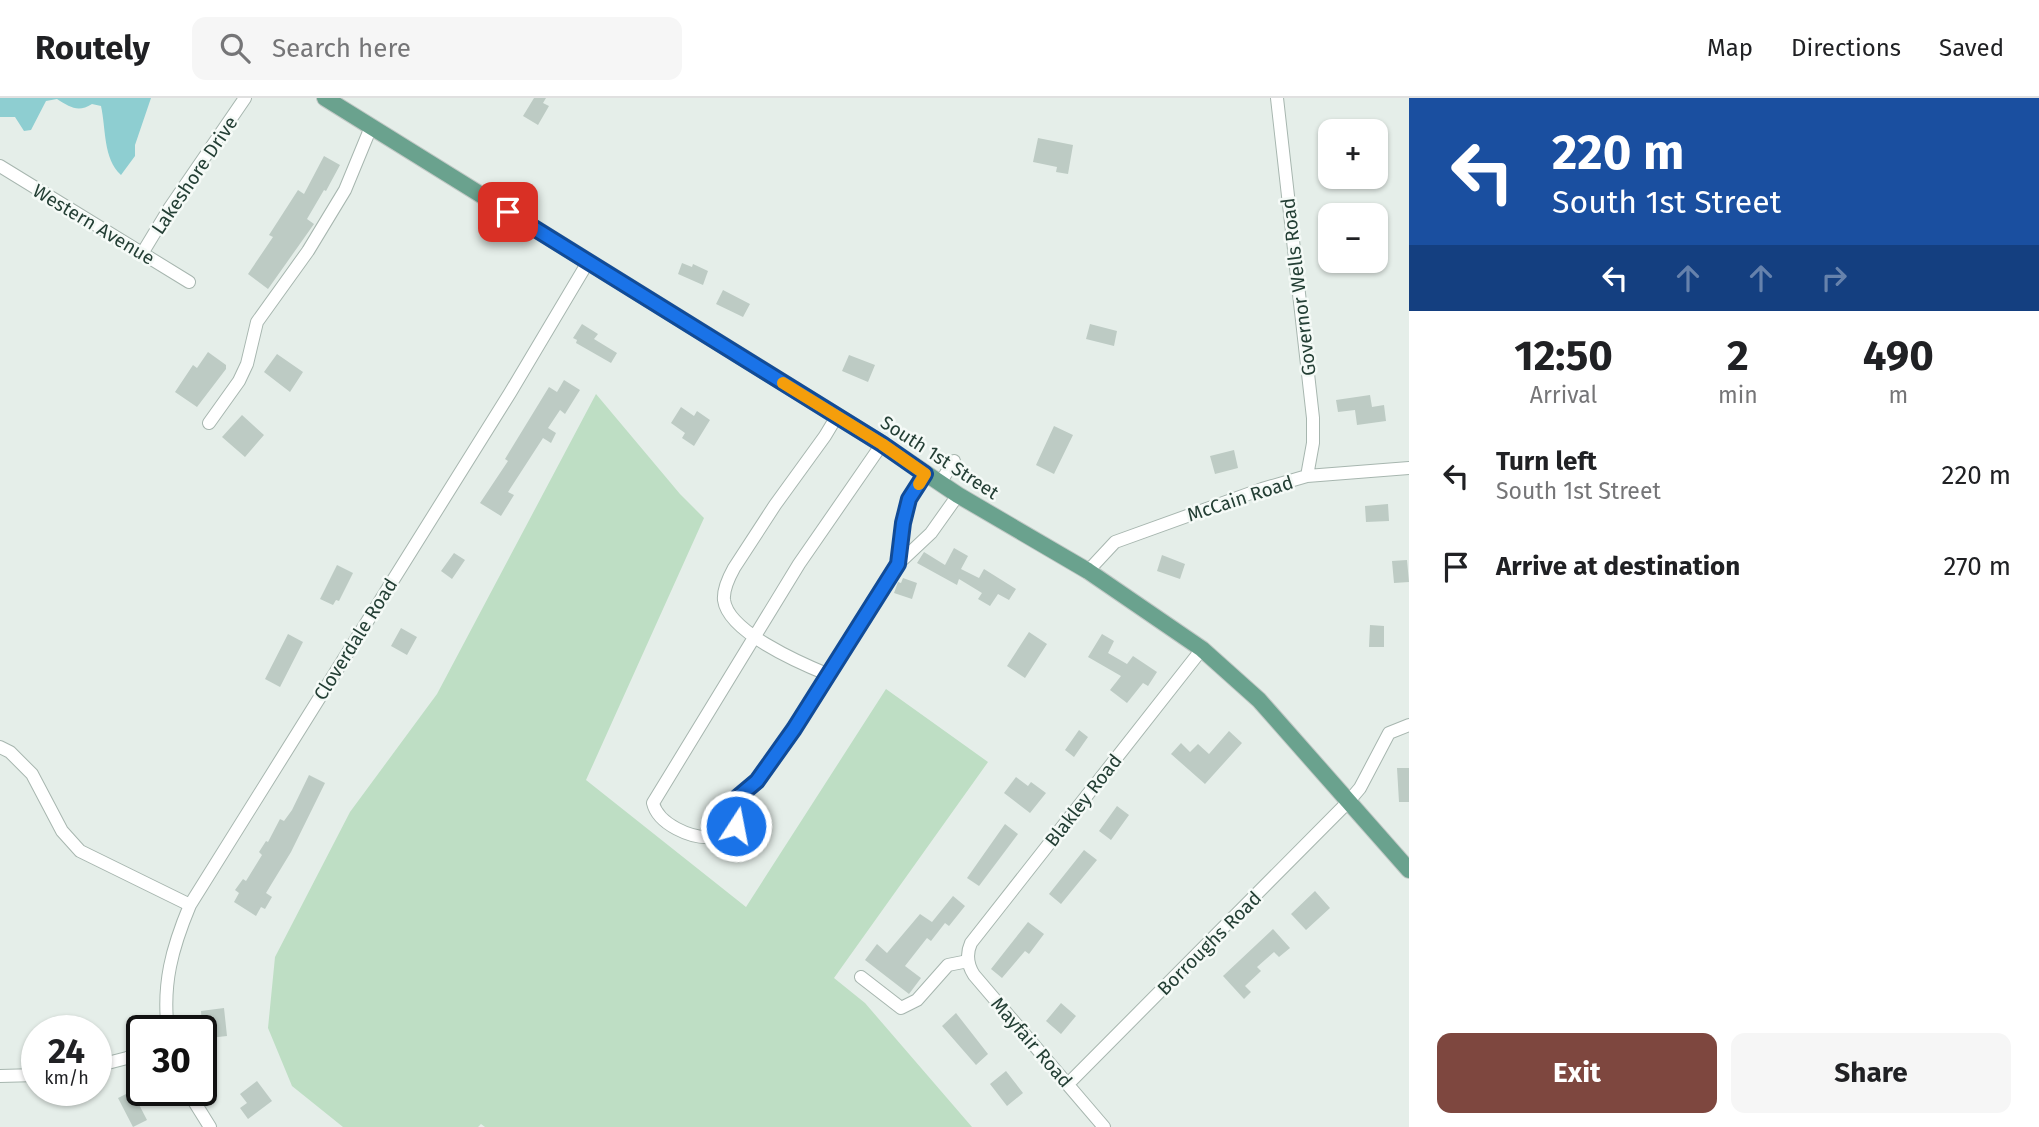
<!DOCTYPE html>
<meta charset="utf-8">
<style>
:root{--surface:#fff;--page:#f6f6f6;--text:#202124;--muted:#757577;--line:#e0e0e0;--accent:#7e473f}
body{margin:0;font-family:"Fira Sans",sans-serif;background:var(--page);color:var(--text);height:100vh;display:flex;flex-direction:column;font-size:26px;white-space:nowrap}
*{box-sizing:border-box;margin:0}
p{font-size:23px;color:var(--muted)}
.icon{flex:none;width:38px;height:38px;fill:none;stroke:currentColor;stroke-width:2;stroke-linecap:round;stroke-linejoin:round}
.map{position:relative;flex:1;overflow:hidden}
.sheet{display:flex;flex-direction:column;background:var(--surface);width:630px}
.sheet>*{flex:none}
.top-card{background:#1a4fa0;color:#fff;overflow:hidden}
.buttons{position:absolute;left:1318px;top:21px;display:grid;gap:14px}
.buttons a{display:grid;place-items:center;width:70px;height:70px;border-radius:14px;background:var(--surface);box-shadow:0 2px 5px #0004;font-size:35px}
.speed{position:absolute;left:21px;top:917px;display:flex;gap:14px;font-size:35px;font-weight:700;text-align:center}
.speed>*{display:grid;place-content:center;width:91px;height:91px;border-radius:50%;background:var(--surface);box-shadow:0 2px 5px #0004;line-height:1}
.speed small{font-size:18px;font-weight:400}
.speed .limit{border:4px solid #111;border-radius:10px;background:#fff;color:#111}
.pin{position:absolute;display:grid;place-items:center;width:60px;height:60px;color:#fff;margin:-30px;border-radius:14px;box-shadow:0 4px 10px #0006}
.me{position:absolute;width:77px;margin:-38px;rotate:11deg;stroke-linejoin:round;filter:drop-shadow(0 0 5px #0008)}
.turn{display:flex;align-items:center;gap:24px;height:147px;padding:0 28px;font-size:32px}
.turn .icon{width:91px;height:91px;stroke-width:2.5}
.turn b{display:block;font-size:49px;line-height:60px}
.lanes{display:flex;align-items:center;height:66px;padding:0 28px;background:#0003;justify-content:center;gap:35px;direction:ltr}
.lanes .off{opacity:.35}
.eta{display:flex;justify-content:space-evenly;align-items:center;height:119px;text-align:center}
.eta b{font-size:42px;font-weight:700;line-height:49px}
.button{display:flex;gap:14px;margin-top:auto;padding:14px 28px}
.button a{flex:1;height:80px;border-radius:14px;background:var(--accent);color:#fff;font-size:28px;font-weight:700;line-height:80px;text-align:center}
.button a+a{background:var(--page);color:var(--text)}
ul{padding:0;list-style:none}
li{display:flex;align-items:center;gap:21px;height:91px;padding:0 28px}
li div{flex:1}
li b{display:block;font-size:26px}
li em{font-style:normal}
header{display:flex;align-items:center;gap:42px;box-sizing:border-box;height:98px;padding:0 35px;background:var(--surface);border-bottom:2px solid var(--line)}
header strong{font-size:33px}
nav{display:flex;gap:38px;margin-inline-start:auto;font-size:24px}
.search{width:490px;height:63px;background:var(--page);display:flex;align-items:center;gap:18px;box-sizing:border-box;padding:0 24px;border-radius:14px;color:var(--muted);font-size:26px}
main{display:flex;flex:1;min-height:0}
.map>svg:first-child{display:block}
</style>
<header>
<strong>Routely</strong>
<div class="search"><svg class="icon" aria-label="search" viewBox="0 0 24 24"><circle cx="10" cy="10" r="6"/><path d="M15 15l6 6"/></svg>Search here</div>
<nav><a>Map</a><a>Directions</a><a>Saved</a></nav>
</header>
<main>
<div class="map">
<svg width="1409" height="1029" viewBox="0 0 1409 1029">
<rect width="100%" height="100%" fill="#e5eee9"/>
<path fill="#bedec4" d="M596,296l84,100 24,24 -118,262 160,127 140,-218 102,73 -154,216 31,25 107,124h-487l-4,-3 -3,3h-135l-51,-41 -24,-58 7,-71 75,-145 87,-118z"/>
<path fill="#8eced1" d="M0,0h151l-16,47v11l-14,19c-18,-16 -15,-47 -20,-69l-9,-2c-14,9 -22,3 -35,-5l-11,2 -15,29 -7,1 -9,-14h-15z"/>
<path fill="#bdcbc4" d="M534,0h12l-3,5 6,3 -11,19 -15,-9z
M1038,40l35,7 -5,29 -12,-2 1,-5 -24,-5z
M324,58l16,9 -14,26 -2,-1 -17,29 7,5 -46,65 -20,-15 25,-37 -4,-2 29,-45 6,4z
M682,165l10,4 1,-3 15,7 -5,14 -25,-11z
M723,192l27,14 -7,13 -27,-13z
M582,226l16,10 -4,5 23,14 -6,10 -35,-20 1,-3 -4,-2z
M1090,226l27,7 -3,15 -28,-7z
M208,254l18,13v4l-29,38 -22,-15 18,-27 4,3z
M277,256l26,18 -13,20 -26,-20z
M849,257l26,10 -7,17 -26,-11z
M564,282l16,10 -15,24 -5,-4 -12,18 8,5 -5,10 -8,-5 -35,54 6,3 -13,21 -21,-13 28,-42 -3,-2 44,-72 8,5z
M1370,297l2,12 12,-2 2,16 -29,4 -2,-15 -17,2 -2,-12z
M681,309l13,9 3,-5 13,9 -16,26 -12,-8 3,-5 -14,-10z
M242,317l22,20 -19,22 -23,-20z
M1054,328l19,9 -19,39 -18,-9z
M1234,352l4,18 -23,6 -5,-18z
M1388,406l1,17 -23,1 -1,-16z
M954,450l14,8 -7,13 18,9 5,-9 32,20 -7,11 -11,-6 -8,12 -12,-7 4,-6 -23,-14 -2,6 -40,-22 7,-11 21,13z
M454,455l11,7 -13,19 -11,-8z
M1162,457l23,9 -5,15 -23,-8z
M1407,462l2,22 -15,1 -2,-22z
M337,467l16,8 -14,28 -3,-1 -3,5 -13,-6z
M903,480l14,5 -5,16 -18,-6 4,-11 3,1z
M1370,527l14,1v21h-15z
M401,530l16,9 -10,18 -16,-9z
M1029,534l18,12 -22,34 -18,-12z
M288,536l15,8 -23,45 -15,-8z
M1102,536l12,7 -6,12 19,11 6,-8 24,16 -9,14 -5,-3 -16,20 -17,-13 11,-14 -33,-19z
M1079,632l9,7 -14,20 -9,-7z
M1229,633l13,12 -37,41 -34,-30 10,-11 9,9 8,-8 11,10z
M1397,670h12v34h-10z
M309,677l16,8 -34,69 -25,41 6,4 -7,12 -4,-2 -5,9 -22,-14 5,-9 -4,-3 8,-11 3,2 16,-26 -3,-3 7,-11 2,1 12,-23 4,2 8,-11z
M1016,679l12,9 3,-4 15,11 -16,20 -26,-20z
M1117,708l12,9 -18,25 -12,-9z
M1005,726l13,10 -39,52 -12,-8z
M1084,752l13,10 -36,44 -12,-10z
M1315,793l15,17 -24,22 -15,-16z
M953,798l12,10 -16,20 -4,-3 -14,18 -4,-3 -22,28 16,12 -12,16 -44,-34 12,-16 10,9 33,-39 12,8z
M1028,824l16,12 -15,20 -4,-3 -23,27 -11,-9z
M1273,831l17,19 -11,9 -5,-5 -17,15 4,4 -16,15 6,6 -7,7 -21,-23z
M1061,905l15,13 -15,18 -15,-13z
M224,910l3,28 -18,2 -2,-15 -5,1 -1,-13z
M956,915l32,41 -12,11 -34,-39z
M1006,973l17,22 -16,13 -17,-22z
M257,983l15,20 -24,18 -8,-11 7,-5 -7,-9z
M132,993l15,29 -14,7 -15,-29z"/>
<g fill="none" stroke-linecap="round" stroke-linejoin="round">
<g stroke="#a7b6af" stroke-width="14">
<path id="minor" d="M1277,0l36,320v25l-6,33
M0,68l189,116
M143,154l26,-43 76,-111
M209,325l30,-42 8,-17 10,-42 51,-71 37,-61 26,-63
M882,346l-83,120 -146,239c5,21 38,36 59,34 8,-1 14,-4 21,-7l4,-11 -3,-14 4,-8 19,-16 37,-52 104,-165 5,-41 6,-24 16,-25
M940,385l14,-22
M898,466l33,-31 27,-38
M1088,473l27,-29 147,-53 45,-13 102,-8
M829,577c-27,-11 -101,-43 -105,-75 -1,-10 5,-23 10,-32l41,-63 50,-69 12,-20
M0,649l10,5 22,22 30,57 18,20 110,54
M861,879l40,31 16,-8 31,-35 20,-4
M168,933c-6,-47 4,-83 22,-126l320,-512 78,-131
M96,968l31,-8 15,-7
M0,978l37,-1
M1068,986l281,-283 11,-13 29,-55 20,-8
M187,992l23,37
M1104,1029l-130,-152c-7,-11 -8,-21 -3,-32l231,-294"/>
</g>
<g stroke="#c2c9c6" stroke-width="18">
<path id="major" d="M325,0l557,346 76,51 130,76 114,78 57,51 150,170"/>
</g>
<use href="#minor" stroke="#fff" stroke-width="12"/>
<use href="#major" stroke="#6aa28e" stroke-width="16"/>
</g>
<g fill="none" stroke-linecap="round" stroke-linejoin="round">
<g stroke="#114b97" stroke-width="18">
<path id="route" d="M508,114l374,232 43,30 -16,25 -6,24 -5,41 -104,165 -37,52 -19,16 -4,8 2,21"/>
</g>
<use href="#route" stroke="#1a73e8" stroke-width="12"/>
<path stroke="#f59e0b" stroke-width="12" d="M783,285l99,61 43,30 -6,10"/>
</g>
<g text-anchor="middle" stroke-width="5" stroke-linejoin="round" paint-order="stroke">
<g font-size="19" fill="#243f35" stroke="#f5faf7">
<text transform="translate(194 77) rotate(-56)" y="7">Lakeshore Drive</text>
<text transform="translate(94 126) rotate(31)" y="7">Western Avenue</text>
<text transform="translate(1298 189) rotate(-97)" y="7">Governor Wells Road</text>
<text transform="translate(940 359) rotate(33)" y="7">South 1st Street</text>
<text transform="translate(1240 400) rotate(-18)" y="7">McCain Road</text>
<text transform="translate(355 541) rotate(-58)" y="7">Cloverdale Road</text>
<text transform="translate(1083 702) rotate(-52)" y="7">Blakley Road</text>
<text transform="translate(1209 845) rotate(-45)" y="7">Borroughs Road</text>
<text transform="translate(1032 944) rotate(49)" y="7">Mayfair Road</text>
</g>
</g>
</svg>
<div class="buttons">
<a>+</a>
<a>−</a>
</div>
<div class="speed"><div>24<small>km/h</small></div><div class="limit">30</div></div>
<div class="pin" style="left:508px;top:114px;background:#d93025"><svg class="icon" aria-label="arrive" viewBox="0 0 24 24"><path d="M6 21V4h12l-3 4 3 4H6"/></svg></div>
<svg class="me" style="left:736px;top:728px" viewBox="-20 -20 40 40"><circle r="17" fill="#1a73e8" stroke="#fff" stroke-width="3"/><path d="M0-11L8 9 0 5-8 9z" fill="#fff"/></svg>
</div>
<section class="sheet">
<div class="top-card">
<div class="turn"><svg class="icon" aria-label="left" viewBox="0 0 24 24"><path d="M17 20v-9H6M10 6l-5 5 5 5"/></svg><div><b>220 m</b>South 1st Street</div></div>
<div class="lanes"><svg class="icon" aria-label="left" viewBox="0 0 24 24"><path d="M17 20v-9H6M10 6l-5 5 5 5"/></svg><svg class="icon off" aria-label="ahead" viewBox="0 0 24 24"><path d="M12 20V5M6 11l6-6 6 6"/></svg><svg class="icon off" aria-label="ahead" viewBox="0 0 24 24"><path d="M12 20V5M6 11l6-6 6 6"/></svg><svg class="icon off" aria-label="right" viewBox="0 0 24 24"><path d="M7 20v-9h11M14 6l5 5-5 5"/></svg></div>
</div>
<div class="eta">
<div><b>12:50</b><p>Arrival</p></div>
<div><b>2</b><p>min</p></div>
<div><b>490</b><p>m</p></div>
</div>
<ul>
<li><svg class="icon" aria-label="left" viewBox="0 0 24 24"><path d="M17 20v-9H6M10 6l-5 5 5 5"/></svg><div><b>Turn left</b><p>South 1st Street</p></div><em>220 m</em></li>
<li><svg class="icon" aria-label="arrive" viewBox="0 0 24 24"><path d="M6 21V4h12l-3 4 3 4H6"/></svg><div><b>Arrive at destination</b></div><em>270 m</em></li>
</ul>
<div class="button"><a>Exit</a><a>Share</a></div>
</section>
</main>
